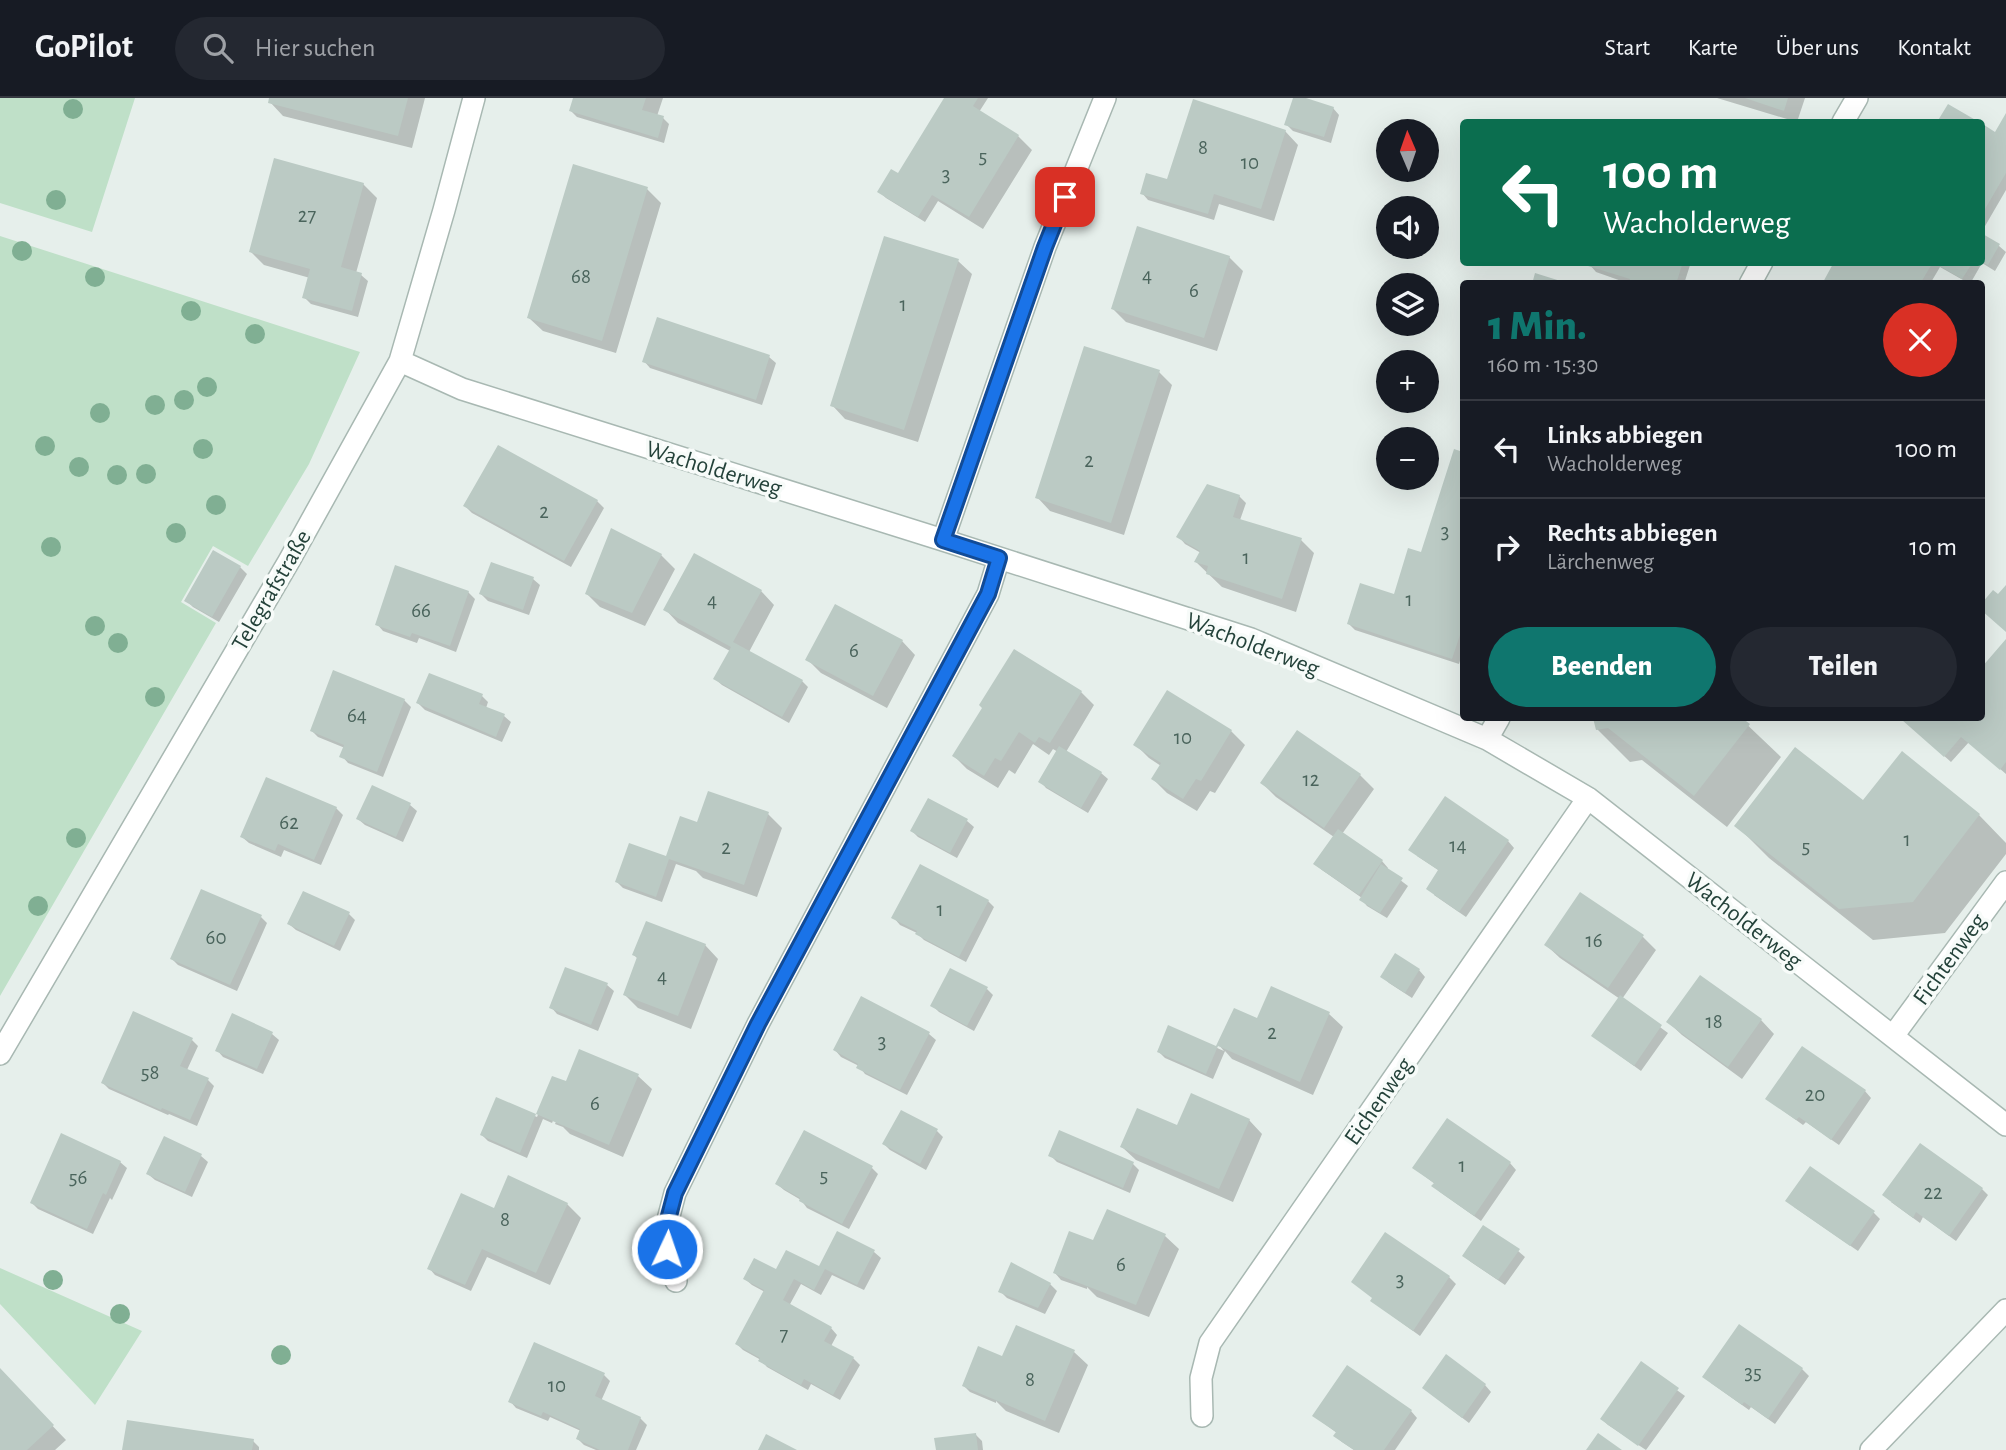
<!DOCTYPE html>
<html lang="de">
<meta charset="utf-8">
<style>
:root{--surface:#171b24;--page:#242831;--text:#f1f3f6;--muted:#9ea1a6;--line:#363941;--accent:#0f766e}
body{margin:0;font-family:"Alegreya Sans",sans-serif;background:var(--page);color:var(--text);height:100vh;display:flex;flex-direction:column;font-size:26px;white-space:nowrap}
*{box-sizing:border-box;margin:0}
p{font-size:23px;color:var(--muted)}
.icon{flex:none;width:38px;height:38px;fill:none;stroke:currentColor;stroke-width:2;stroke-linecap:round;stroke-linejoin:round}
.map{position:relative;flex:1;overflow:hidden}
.drawer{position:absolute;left:1460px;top:182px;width:525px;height:441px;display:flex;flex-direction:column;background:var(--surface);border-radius:7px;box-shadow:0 7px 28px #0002}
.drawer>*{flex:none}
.guide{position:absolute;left:1460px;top:21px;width:525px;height:147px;border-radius:7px;box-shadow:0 7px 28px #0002;background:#0b6e4f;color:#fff;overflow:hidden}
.needle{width:46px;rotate:358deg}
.controls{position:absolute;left:1376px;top:21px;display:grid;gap:14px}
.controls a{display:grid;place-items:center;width:63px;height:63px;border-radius:50%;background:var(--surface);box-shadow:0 7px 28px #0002;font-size:35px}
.pin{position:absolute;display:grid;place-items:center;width:60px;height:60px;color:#fff;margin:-30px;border-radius:14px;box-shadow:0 4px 10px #0006}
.me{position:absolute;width:77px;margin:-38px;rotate:3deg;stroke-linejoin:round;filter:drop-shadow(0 0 5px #0008)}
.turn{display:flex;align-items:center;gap:24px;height:147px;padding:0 28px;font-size:32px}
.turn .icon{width:91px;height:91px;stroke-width:2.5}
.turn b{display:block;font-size:49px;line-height:60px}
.round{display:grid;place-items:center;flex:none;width:74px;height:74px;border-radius:37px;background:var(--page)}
.overview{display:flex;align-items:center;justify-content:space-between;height:119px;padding:0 28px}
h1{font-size:42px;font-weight:800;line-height:52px;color:var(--accent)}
.action{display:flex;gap:14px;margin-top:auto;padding:14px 28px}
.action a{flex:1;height:80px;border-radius:42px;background:var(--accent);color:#fff;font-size:28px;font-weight:800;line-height:80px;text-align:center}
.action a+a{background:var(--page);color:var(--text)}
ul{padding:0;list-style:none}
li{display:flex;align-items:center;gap:21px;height:98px;padding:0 28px;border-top:2px solid var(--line)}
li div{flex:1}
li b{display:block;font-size:26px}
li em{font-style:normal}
header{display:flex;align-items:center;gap:42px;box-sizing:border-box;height:98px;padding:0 35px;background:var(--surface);border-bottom:2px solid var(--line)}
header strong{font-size:33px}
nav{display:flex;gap:38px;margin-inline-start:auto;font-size:24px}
.search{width:490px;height:63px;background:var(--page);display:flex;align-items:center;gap:18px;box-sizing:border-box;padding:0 24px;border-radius:38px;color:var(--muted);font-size:26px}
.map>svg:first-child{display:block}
</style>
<header>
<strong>GoPilot</strong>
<div class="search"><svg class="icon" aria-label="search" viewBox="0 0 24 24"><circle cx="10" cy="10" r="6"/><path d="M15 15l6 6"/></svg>Hier suchen</div>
<nav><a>Start</a><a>Karte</a><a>Über uns</a><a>Kontakt</a></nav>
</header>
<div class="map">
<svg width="2006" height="1352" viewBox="0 0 2006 1352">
<rect width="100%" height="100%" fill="#e6efeb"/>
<path fill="#bfe0c8" d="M0,0h135l-43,134 -92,-29z
M0,138l360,116 -51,112 -61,102 -35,-20 -32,56 35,21 -216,373z
M0,1170l142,63 -47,74 -95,-101z"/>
<path fill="#0003" d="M271,0h154l-13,50 -129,-32 -13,-14z
M575,0h88l-6,18 6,2 6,6 -5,19 -87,-26 -6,-6z
M946,0h42l-9,14 39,24 14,14 -49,79 -45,-28 -13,21 -39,-24 -7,-7 25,-12z
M1295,0l38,10 6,7 -8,28 -38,-12 -7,-7z
M1717,0h88l-8,24z
M2006,18v74l-25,43v-108l15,9z
M1285,33l13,14 -24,76 -55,-17 -5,16 -66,-20 -6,-7 31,-10z
M575,68l72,23 14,14 -45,150 -73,-22 -14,-13z
M363,86l14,14 -21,75 5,2 7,6 -10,36 -47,-13 -7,-7 6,-19 -46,-13 -13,-13z
M1981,137l18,11 7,6 -11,19 -13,-8 -12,21 -30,-17 -10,17h-106l12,-22h145z
M1229,159l14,14 -26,80 -91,-29 -13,-13z
M958,163l14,13 -54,168 -73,-23 -13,-14z
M1591,164h100l-7,22h-54l-34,-12 -6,-7z
M658,221l111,38 7,6 -14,42 -112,-37 -6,-7z
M1159,274l13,13 -48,150 -74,-24 -13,-14z
M1463,356v197l-4,13 -104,-34 -6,-6 46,-28 27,-42z
M1239,398l7,7 -6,17 61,20 13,13 -18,59 -74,-25 -26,-25 5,-9 -16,-9 -6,-7z
M597,403l7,7 -33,59 -99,-54 -7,-7z
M661,457l14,14 -30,57 -45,-19 -13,-13z
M240,469l7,7 -28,48 -26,-15 -7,-7z
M533,481l7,6 -11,30 -41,-14 -7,-7z
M761,493l13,14 -25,47 53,29 6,6 -19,36 -67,-38 -7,-6 15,-28 -52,-28 -13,-14z
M468,494l7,7 -19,53 -37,-14 -2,5 -34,-12 -6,-7z
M902,543l13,14 -28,53 -66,-35 -14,-14z
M2006,544v132l-37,-32 -18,20 -47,-42 3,-2h30l1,1 2,-1h41v-48z
M1081,594l13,13 -28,47 35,21 7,6 -20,34 -42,-25 -6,-7 18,-29 -5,-3 -4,6 -16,-11 -18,30 -6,-4 -11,18 -31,-19 -13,-13z
M482,598l6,6 -2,6 18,8 7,6 -9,20 -77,-32 -7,-7z
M404,602l7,7 -28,70 -35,-14 -6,-7 3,-8 -27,-11 -6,-6z
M1595,620h145l41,39 -54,70 -85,-67 -12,2 -33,-33z
M1231,633l14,14 -30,48 -5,-2 -13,20 -30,-18 -14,-14 8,-13 -12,-8 -14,-14z
M1360,677l14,14 -32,45 40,27 6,7 -1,2 21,16 -21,32 -20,-12 -6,-7 1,-1 -40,-28 -7,-6 19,-27 -58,-40 -14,-14z
M267,681l69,29 7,7 -22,50 -37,-15 -3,7 -32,-14 -7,-6z
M372,689l38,18 7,6 -14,31 -38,-17 -7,-6z
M709,696l59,20 14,14 -25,69 -54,-19 -7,-7 -20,-7 -14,38 -39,-14 -6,-6 50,-24 31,-33z
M1863,705l116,12 27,28v11l-61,79 -72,7 -104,-82 -32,-32z
M967,723l7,6 -17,31 -39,-21 -6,-6z
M1508,743l6,7 -48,69 -32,-22 6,-24 -23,-15z
M988,803l6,6 -28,55 -42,-22 -7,-7 -17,-8 -6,-7z
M349,816l6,6 -15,31 -44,-21 -7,-6z
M261,819l6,6 -30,68 -59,-26 -6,-6z
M1643,839l13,13 -34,49 46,34 -27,38 -48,-35 27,-37 -60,-41 -14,-13z
M705,847l13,14 -27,70 -53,-21 -13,-13 13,-36 -4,-4z
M1419,872l6,7 -13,21 -23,-15 -6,-6z
M607,887l7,6 -16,40 -41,-17 -6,-7z
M1272,890l57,26 14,13 -30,68 -81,-36 -7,-8 -12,28 -48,-21 -6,-6 10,-25 55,24 -5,-6 39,-24z
M987,891l6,6 -19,36 -35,-19 -7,-7z
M862,900l67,36 7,6 -29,55 -42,-21 -6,-8 -18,-9 -6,-7z
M1761,922l13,14 -32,45 -60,-44 -14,-13z
M272,936l7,6 -16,34 -40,-17 -6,-7z
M192,942l6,6 -11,24 21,10 6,6 -17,40 -28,-12 -1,1 -59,-26 -6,-6z
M638,978l14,13 -29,68 -53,-23 -7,-7 -8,-3 16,-37 -2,-3 -17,39 -9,-4 -16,39 -39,-17 -6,-6 15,-36 40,18 16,-39 12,5z
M1865,993l6,7 -32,47 -33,-23 -3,3 -36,-26z
M1249,1022l13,14 -29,68 -97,-42 -14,-13 56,-20z
M937,1033l6,6 -17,33 -36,-20 -6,-6z
M164,1040l37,18 7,6 -16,35 -37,-17 -7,-6z
M1050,1057l83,9 6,6 -9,23 -73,-31z
M120,1064l7,6 -15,32 -2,-2 -17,36 -55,-25 -6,-6z
M1510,1065l6,7 -35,51 -41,-29 -6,-6 1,-2 -21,-16z
M872,1070l6,6 -29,55 -42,-21 -6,-8 -17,-10 -7,-6z
M1982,1091l6,6 -32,46 -33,-24 -3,6 -29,-21z
M567,1106l14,14 -31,67 -63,-28 -16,34 -36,-16 -6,-7 66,-58z
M1794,1109l80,6 6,6 -22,32z
M1108,1113l57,25 14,13 -30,68 -52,-20 -10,-10v2l-26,-9 -6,-7 38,-31z
M838,1135l36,19 7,6 -17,32 -32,-15 -11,20 -20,-11 -12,22 42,22 6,7 -6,11 22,12 7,7 -20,35 -29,-16 -3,6 -41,-23 -6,-7 -18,-10 -6,-6 28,-52 -13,-7 -7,-6 31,-7 44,-4z
M1518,1153l7,6 -20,28 -34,-23 -7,-6z
M1012,1166l38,20 7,7 -12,23 -38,-16 -7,-7z
M1449,1179l7,7 -36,52 -48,-35z
M1740,1228l62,43 7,7 -34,48 -24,-17 -2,3 -38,-27z
M1074,1254l14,13 -29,68 -53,-22 -10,-10v2l-26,-11 -6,-6 37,-28z
M1641,1266l44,32 -39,54 -38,-25 -6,-6z
M0,1273l66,69 -11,10h-55z
M604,1277l6,6 -9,20 39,17 7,7 -11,25h-40l-12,-5 -6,-6 3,-8 -31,-14 -2,4 -32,-13 -6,-7z
M1485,1287l6,7 -22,31 -38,-29z
M1411,1313l6,7 -22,32h-41l-12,-8 -7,-6 2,-3 -23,-17z
M976,1337l6,6 1,9h-46z
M253,1343l6,6v3h-135z"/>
<path fill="#bbcac4" d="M269,0h139l-10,38 -130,-33z
M573,0h73l-4,12 22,6 -6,22 -89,-27z
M944,0h34l-5,8 46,29 -50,82 -37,-22 -14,22 -41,-25 14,-23 7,4z
M1293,0h13l28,9 -10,30 -40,-12z
M1745,0h43l-4,13z
M1193,1l93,31 -25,79 -47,-15 -6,20 -68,-20 6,-21 21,6z
M1948,6l31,18h-42z
M2006,15v60l-25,43v-93l14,9z
M274,60l90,25 -23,84 21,6 -10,38 -50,-13 8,-29 -61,-17z
M573,66l75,23 -46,154 -75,-23z
M1137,128l93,30 -26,82 -93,-29z
M1981,135l19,11 -12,21 -7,-3z
M884,138l75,23 -55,171 -74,-24z
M1589,164h94l-7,22h-48l2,-5 -42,-13z
M1834,164h99l-13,22h-98z
M1933,164h40l-11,17z
M1535,175l32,10v1h-35z
M657,219l113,38 -14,45 -114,-38z
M1084,248l76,24 -49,153 -76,-25z
M498,347l100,55 -34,61 -101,-55z
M1454,351l9,3v174l-11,33 -105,-35 13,-41 34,11 14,-46 13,4z
M1207,386l33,11 -7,22 69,21 -20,61 -76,-25 2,-8 -14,-4 6,-11 -24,-14z
M611,430l51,26 -30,59 -47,-19z
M213,452l28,16 -29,51 -28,-16z
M694,455l68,37 -29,52 70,38 -21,37 -69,-38 18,-32 -68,-37z
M491,464l43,15 -11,33 -44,-16z
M395,467l74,26 -19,55 -38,-13 -2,4 -35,-12z
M2006,487v47l-25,-22v-6l12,-14 5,4z
M835,506l68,36 -30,56 -68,-36z
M2006,541v123l-6,8 -39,-33 -17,20 -42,-37 2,-2h77v-50z
M1014,551l68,42 -32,52 -11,-6 -4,6 -16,-11 -18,29 -6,-3 -11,18 -32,-20 30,-48 -3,-3z
M333,572l72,29 -28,73 -38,-15 5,-12 -34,-14z
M429,575l54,21 -4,10 26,10 -9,23 -80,-34z
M1167,592l65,40 -31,51 -5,-2 -13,20 -32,-20 10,-16 -28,-18z
M1593,620h149l8,6 -56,72 -86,-68 -12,2z
M1297,632l64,44 -37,54 -64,-45z
M1059,648l43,26 -21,36 -43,-26z
M1795,649l68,53 39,-49 78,63 -67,88 -74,7 -105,-83z
M266,679l71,30 -23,53 -36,-16 -3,7 -35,-14z
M372,687l39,18 -15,34 -40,-18z
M708,693l61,21 -25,73 -75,-26 -13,38 -41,-15 14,-39 37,13 14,-40 17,6z
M1445,698l64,44 -50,72 -33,-23 12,-19 -30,-20z
M928,700l40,21 -18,34 -40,-22z
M1338,731l45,31 -24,35 -46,-31z
M920,766l69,36 -30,57 -44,-23 2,-3 -26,-13z
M1381,766l22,14 -23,35 -21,-13z
M201,791l61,26 -32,70 -60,-26z
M303,793l47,21 -16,34 -47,-22z
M1580,794l64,43 -36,53 -64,-43z
M646,823l60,23 -28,72 -55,-21 14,-38 -5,-2z
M1395,855l25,16 -15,24 -25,-16z
M565,869l43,16 -17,42 -42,-17z
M950,870l38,19 -21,39 -37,-20z
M1700,877l62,44 -34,48 -62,-45z
M1271,888l59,26 -30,70 -82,-36 -12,28 -49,-22 11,-27 48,21 18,-38 23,10z
M1620,897l42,30 -28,41 -43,-30z
M861,898l69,36 -30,58 -44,-22 2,-4 -25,-14z
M133,913l60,27 -13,28 29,12 -19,42 -28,-12 -1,2 -60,-27z
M232,915l41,19 -16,37 -42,-18z
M1802,948l64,44 -35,50 -32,-23 -3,3 -31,-21z
M579,951l60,25 -30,71 -73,-31 16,-38 14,5z
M1191,995l59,26 -31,70 -99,-42 17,-39 40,17z
M496,999l40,17 -16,39 -40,-18z
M901,1012l37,19 -18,35 -38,-20z
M1447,1020l64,44 -37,54 -43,-30 3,-3 -22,-15z
M804,1032l69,36 -31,58 -43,-23 1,-3 -25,-14z
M1059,1032l75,32 -11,26 -75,-32z
M61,1035l60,28 -15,34 -3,-2 -16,36 -57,-26z
M164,1038l38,18 -17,38 -39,-18z
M1920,1045l63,45 -34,48 -33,-24 -3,6 -31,-23z
M1810,1068l65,45 -25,35 -65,-45z
M508,1077l60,28 -32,70 -54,-24 -17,36 -38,-16 34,-76 33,15z
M1107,1111l59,25 -30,71 -83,-32 16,-42 24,9z
M1483,1127l37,24 -22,31 -36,-24z
M837,1133l38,19 -18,35 -32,-16 -11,21 -20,-11 -11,21 49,27 -8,14 30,16 -21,38 -29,-16 -3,6 -43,-24 2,-3 -25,-14 29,-54 -21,-11 11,-21 22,11 10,-19 33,16z
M1385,1134l65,44 -37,55 -43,-30 2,-3 -21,-16z
M1011,1164l40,21 -13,25 -40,-16z
M1739,1226l64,44 -35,51 -24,-17 -2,3 -40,-28z
M1016,1227l59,25 -30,71 -83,-35 16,-40 24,10z
M534,1244l71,31 -10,23 46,21 -13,33h-28l-24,-11 4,-10 -37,-17 -2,4 -33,-14z
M1446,1256l40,30 -24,34 -40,-30z
M1641,1263l38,27 -41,58 -38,-27z
M1347,1267l65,45 -28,40h-30l-21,-14 3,-4 -24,-16z
M0,1270l54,57 -27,25h-27z
M127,1322l127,19 -2,11h-130z
M976,1335l2,17h-42l-2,-12z
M1598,1335l24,17h-36z
M766,1336l31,16h-39z"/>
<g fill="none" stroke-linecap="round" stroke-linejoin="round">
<g stroke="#a8b8b2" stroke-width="24">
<path id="street" d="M1843,24l14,-24
M1750,186l12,-22
M400,263l62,28 481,151 308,99 236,100 101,59 418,327
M943,442l102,-293 60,-149
M1487,641l12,-21
M1893,938l113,-154
M0,956l289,-493 111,-200 44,-151 30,-112
M676,1183l-6,-14 -5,-36 10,-38 83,-169 230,-430 11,-36
M1202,1318l-1,-38 9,-35 378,-545
M1871,1352l135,-140"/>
</g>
<use href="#street" stroke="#fff" stroke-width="21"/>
</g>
<g fill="#80af93">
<circle cx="73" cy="11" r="10"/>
<circle cx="56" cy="102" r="10"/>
<circle cx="22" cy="153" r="10"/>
<circle cx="95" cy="179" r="10"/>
<circle cx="191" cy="213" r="10"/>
<circle cx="255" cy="236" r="10"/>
<circle cx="207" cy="289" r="10"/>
<circle cx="184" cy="302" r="10"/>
<circle cx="155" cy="307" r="10"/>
<circle cx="100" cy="315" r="10"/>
<circle cx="45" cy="348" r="10"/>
<circle cx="203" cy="351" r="10"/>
<circle cx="79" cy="369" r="10"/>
<circle cx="146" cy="376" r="10"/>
<circle cx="117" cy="377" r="10"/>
<circle cx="216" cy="407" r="10"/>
<circle cx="176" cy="435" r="10"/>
<circle cx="51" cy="449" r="10"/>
<circle cx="95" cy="528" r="10"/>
<circle cx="118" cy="545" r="10"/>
<circle cx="155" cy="599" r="10"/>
<circle cx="76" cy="740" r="10"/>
<circle cx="38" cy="808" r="10"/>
<circle cx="53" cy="1182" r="10"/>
<circle cx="120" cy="1216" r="10"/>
<circle cx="281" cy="1257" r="10"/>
</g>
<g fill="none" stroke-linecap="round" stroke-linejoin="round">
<g stroke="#114b97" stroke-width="18">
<path id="route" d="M667,1151l-2,-18 10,-38 83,-169 230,-430 11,-36 -56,-18 102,-293 20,-50"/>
</g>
<use href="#route" stroke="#1a73e8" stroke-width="12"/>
</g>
<g text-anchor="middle" stroke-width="7" stroke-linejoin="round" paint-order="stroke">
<g font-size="21" fill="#4a645c">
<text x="1203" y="56">8</text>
<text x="983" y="65">5</text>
<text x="1250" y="71">10</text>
<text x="946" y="83">3</text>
<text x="307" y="124">27</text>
<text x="1147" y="184">4</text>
<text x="581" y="185">68</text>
<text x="1194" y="199">6</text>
<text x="903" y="213">1</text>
<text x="1089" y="369">2</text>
<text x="544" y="420">2</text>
<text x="1445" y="440">3</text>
<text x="1246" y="466">1</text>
<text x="1409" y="508">1</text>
<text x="712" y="509">4</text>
<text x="421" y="519">66</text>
<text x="854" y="559">6</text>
<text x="357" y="624">64</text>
<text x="1183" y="646">10</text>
<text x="1311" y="688">12</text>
<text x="289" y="731">62</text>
<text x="1907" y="748">1</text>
<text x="1458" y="754">14</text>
<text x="1806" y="755">5</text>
<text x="726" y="756">2</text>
<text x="940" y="818">1</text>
<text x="216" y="846">60</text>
<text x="1594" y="849">16</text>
<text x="662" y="885">4</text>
<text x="1714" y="930">18</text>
<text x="1272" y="941">2</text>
<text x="882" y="950">3</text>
<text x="150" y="981">58</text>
<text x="1815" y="1003">20</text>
<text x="595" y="1012">6</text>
<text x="1462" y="1074">1</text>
<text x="824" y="1084">5</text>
<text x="78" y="1086">56</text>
<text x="1933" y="1101">22</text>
<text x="505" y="1128">8</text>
<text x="1121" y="1173">6</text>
<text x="1400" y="1188">3</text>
<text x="784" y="1243">7</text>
<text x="1753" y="1281">35</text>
<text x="1030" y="1288">8</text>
<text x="557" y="1294">10</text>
</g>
<g font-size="24" fill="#24423a" stroke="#f7fbf9">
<text transform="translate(714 370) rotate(17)" y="8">Wacholderweg</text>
<text transform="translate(271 492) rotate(-60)" y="8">Telegrafstraße</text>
<text transform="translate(1253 546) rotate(21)" y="8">Wacholderweg</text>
<text transform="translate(1744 822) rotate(38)" y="8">Wacholderweg</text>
<text transform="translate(1949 861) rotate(-54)" y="8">Fichtenweg</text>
<text transform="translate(1378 1003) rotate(-55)" y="8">Eichenweg</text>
</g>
</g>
</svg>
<div class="controls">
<a><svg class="needle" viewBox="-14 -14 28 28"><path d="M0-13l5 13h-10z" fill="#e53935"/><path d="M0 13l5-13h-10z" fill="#9ea1a6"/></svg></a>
<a><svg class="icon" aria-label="sound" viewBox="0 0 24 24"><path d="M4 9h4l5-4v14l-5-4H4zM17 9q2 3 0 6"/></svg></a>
<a><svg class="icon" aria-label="layers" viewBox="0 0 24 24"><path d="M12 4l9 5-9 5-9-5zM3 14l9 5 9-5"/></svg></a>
<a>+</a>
<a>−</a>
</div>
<div class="pin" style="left:1065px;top:99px;background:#d93025"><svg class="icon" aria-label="arrive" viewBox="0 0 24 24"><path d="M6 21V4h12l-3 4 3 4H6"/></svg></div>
<svg class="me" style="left:667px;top:1151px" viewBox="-20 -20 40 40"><circle r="17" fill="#1a73e8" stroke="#fff" stroke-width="3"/><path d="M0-11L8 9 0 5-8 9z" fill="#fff"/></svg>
<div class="guide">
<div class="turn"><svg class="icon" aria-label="left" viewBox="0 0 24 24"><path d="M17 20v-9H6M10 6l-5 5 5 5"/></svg><div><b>100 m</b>Wacholderweg</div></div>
</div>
<section class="drawer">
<div class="overview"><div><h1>1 Min.</h1><p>160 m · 15:30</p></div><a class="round" style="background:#d93025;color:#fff"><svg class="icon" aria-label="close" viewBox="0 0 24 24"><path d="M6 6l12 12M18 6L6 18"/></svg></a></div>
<ul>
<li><svg class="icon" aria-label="left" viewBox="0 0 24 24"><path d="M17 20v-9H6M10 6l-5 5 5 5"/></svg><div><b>Links abbiegen</b><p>Wacholderweg</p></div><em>100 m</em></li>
<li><svg class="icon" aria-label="right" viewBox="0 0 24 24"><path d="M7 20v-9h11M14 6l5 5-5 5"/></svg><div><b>Rechts abbiegen</b><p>Lärchenweg</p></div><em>10 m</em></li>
</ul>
<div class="action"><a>Beenden</a><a>Teilen</a></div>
</section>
</div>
